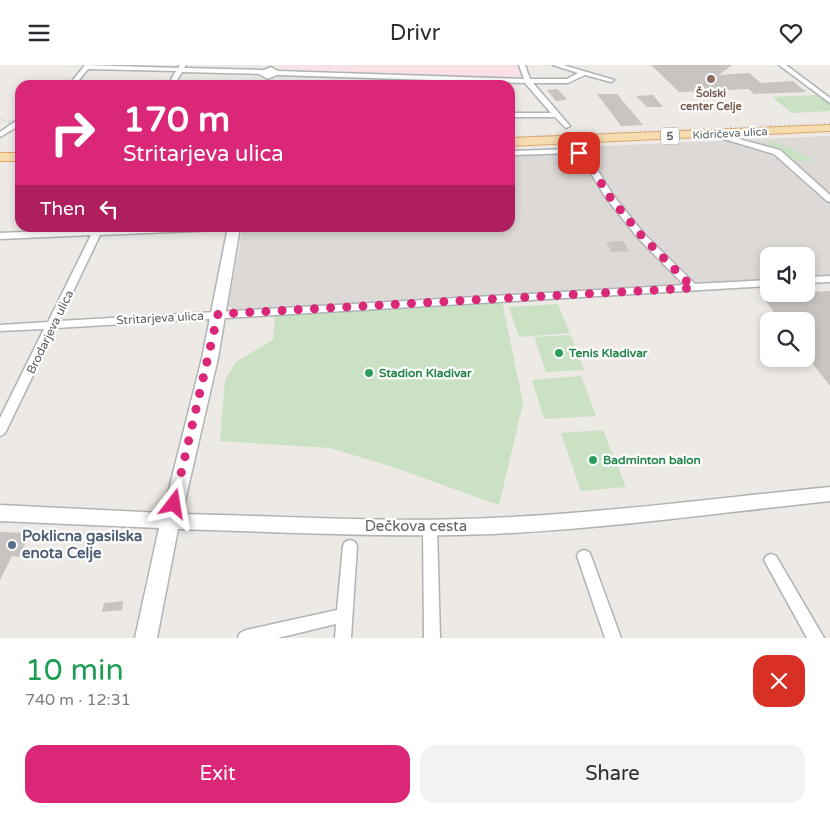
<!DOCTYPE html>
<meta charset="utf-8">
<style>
:root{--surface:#fff;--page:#f2f2f3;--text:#2b2b33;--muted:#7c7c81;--accent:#db2777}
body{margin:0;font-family:"Varela Round",sans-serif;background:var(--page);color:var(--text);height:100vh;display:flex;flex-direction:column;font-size:19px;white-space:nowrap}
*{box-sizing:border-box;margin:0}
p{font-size:16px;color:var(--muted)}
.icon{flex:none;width:28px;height:28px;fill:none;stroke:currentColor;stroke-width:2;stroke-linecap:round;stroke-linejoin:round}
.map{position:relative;height:573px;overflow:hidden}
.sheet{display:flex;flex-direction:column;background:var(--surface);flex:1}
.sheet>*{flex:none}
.hud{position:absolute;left:15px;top:15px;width:500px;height:152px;border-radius:15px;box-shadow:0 2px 8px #0003;background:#db2777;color:#fff;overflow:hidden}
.fabs{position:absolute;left:760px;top:182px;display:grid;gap:10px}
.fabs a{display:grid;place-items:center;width:55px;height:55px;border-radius:10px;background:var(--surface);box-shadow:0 2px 8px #0003;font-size:25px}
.pin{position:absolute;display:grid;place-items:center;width:42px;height:42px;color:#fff;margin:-21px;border-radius:10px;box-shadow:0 2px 8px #0006}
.me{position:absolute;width:55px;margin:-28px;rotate:14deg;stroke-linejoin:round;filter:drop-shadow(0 0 4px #0008)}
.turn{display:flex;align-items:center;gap:18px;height:105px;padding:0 25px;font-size:22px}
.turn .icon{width:65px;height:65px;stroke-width:2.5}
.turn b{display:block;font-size:35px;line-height:42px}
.then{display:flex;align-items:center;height:48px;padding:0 25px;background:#0003;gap:10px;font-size:19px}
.round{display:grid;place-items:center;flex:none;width:52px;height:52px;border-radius:15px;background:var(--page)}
.headline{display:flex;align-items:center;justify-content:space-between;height:85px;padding:0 25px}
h1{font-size:30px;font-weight:600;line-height:38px;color:#1e9e55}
.button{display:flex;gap:10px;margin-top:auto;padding:10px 25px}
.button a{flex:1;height:58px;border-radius:15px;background:var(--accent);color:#fff;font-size:20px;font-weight:600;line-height:58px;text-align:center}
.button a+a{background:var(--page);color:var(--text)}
header{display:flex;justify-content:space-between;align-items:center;height:65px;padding:0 25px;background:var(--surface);font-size:22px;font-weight:600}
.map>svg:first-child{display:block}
</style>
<header><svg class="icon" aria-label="menu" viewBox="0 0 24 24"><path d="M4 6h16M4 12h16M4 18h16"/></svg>Drivr<svg class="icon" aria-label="heart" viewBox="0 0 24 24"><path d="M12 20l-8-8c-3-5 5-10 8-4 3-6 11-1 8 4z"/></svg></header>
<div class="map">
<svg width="830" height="573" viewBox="0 0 830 573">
<rect width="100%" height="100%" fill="#ede9e4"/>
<path fill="#dcd9d6" d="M830,71v143l-24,2v-25h-37v27l-529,33 -12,-11 15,-77 267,-1v-77z"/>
<path fill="#f8e2e5" d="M279,0h238l6,15 -233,-8z"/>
<path fill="#cae1c4" d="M817,30l13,9v7l-38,2 -20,-16z
M770,76l9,2 37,18h-21l-29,-16 1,-3z
M502,236l21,102 -24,102 -106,-38 -63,-19 -110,-7 5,-61 11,-18 37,-22 2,-26z
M558,239l12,29 -51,4 -10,-30z
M571,270l13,35 -38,2 -12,-35z
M581,311l15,40 -52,3 -12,-39z
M603,365l23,57 -45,4 -20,-58z"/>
<path fill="#c8c4c1" d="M651,0h81l-13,10 30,-2 12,10 32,-2 13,11 -52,2 -5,-5 -70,3z
M557,24l9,9v2l-10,1 -9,-11z
M597,29h20l26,31 -22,1z
M653,30l10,12h-16l-11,-11z
M623,176l6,10 -17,1 -6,-10z
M830,226v95l-24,-31v-34h-25l-20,-26z
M0,467l30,1 -11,24 -7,-1 -12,24z
M123,536l-1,9 -20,2 2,-9z"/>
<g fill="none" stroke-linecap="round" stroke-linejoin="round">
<g stroke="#afb3b5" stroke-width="3">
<path id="street" d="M85,0l93,3 2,-3h6l-2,3 78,2 3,2 -3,2 -80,-2 -8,13h-6l8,-14 -88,-2 -13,16h-6z
M519,0h6l5,14h37l11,-6 -25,-8h10l51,15 -3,2 -26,-7 -17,8h-35l37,43 -4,2 -11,-11h-45v-4h41l-26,-30 -248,-8 -3,-2 3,-2 247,8z
M779,0h7l44,33v5z
M17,55h3v5l-20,12v-5z
M724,70l56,15 50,45v7l-3,-1 -53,-47 -50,-15z
M570,84l17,4 26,42 31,39 51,50 74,-4v6l-713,42 -50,103 -2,3 -4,2v-18l44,-89 -44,2v-6l48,-3 43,-87 -91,4v-6l139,-6h82l-4,3 -117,5 -41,86 625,-36 -46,-47 -32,-40 -25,-41 -11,-4 -56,2 -4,-2 4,-2z
M830,211v6l-24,1v-6z
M430,456l5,2 2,4 3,111h-16l-1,-111 2,-4z
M350,475l5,2 2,4 -6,92h-16l1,-14 -58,14h-40l2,-5 6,-3 91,-20 6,-64 2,-4z
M584,485l5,2 2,4 30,82h-16l-28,-82 2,-4z
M771,489l5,2 48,82h-17l-43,-78 2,-4z"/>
</g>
<g stroke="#afb3b5" stroke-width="3">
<path id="secondary" d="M271,2l10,6 -13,6 -11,-6z
M228,162h12l-22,131 -36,156c103,2 207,9 309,4 114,-5 226,-20 339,-31v14c-113,12 -225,28 -338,33 -104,4 -210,-2 -314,-5l-21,109h-22l24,-110 -159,-7v-16l163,8 39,-155z"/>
</g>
<g stroke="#dfa66b" stroke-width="2">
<path id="primary" d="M830,60v6l-320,15v-8z
M0,88h20v8h-20z"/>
</g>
<use href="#street" fill="#fff" fill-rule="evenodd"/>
<use href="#secondary" fill="#fff" fill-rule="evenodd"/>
<use href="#primary" fill="#f5dcb1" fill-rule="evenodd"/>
<path stroke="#b0b1b1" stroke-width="2" stroke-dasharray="0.5 4" stroke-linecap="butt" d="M0,54l20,6
M510,72l320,-14"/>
</g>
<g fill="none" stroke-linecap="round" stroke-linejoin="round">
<path stroke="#db2777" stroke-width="9" stroke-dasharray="0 16.2" d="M174,439l44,-190 475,-26 -52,-53 -32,-39 -25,-41 -5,-2"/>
</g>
<circle fill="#8d6e63" stroke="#fff" stroke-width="2" cx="711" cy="14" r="5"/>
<g fill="#2e9e5b" stroke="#fff" stroke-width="2">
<circle cx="559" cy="288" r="5"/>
<circle cx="369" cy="308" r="5"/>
<circle cx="593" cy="395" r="5"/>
</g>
<circle fill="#5c6f8a" stroke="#fff" stroke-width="2" cx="12" cy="480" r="5"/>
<g text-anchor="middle" stroke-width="4.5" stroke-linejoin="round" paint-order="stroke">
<g font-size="11" font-weight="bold" fill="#785e54" stroke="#fff">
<text x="711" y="32">Šolski<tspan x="711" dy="13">center Celje</tspan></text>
</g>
<g font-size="11" fill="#5c6163" stroke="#fff">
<text transform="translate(730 68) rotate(-3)" y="4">Kidričeva ulica</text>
</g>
<rect fill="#fff" stroke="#8d9092" stroke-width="1" x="661" y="62.5" width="18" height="17" rx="4"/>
<g font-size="11" font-weight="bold" fill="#5c6163">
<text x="670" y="75">5</text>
</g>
<g font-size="12" fill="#5c6163" stroke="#fff">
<text transform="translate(160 253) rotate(-3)" y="4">Stritarjeva ulica</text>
<text transform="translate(50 267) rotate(-64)" y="4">Brodarjeva ulica</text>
</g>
<g font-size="12" font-weight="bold" fill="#27864d" stroke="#fff" text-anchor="start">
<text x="569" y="292">Tenis Kladivar</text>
<text x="379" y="312">Stadion Kladivar</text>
<text x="603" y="399">Badminton balon</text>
</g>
<g font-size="15" fill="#5c6163" stroke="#fff">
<text x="416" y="466">Dečkova cesta</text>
</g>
<g font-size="15" font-weight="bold" fill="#4e5e75" stroke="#fff" text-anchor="start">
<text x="22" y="476">Poklicna gasilska<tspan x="22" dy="17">enota Celje</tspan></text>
</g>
</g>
</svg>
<div class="fabs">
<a><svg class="icon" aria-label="sound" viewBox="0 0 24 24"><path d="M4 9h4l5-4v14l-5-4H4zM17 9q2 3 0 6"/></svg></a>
<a><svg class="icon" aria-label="search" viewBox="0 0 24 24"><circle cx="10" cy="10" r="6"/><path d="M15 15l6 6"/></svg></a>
</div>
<div class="pin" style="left:579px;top:88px;background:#d93025"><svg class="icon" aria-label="arrive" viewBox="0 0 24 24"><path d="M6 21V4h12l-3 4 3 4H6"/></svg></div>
<svg class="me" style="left:174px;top:439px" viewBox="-20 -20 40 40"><path d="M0-17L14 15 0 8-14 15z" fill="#db2777" stroke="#fff" stroke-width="4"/></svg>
<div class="hud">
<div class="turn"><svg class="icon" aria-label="right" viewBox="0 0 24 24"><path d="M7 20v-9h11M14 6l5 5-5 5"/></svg><div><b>170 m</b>Stritarjeva ulica</div></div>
<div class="then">Then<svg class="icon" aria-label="left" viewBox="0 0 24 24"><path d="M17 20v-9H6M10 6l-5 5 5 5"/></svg></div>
</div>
</div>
<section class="sheet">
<div class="headline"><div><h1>10 min</h1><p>740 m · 12:31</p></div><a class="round" style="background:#d93025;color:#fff"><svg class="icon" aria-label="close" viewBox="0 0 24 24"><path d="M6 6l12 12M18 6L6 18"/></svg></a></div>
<div class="button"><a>Exit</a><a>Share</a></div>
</section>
